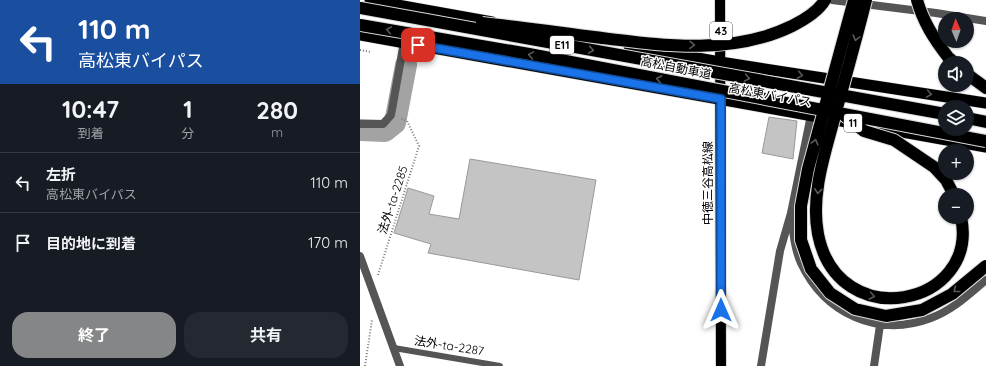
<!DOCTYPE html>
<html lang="ja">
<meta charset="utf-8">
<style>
:root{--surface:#171b24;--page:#242831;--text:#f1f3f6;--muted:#9ea1a6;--line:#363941;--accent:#858687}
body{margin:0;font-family:Quicksand,"Noto Sans JP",sans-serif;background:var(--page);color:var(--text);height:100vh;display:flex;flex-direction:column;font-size:15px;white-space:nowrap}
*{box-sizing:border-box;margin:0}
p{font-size:13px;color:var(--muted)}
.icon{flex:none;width:22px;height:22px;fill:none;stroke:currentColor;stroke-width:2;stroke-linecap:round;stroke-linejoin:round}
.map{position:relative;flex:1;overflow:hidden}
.panel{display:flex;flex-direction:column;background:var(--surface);width:360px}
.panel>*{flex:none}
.top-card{background:#1a4fa0;color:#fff;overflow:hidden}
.needle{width:26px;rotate:358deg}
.buttons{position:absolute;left:578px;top:12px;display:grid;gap:8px}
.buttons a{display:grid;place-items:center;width:36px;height:36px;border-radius:50%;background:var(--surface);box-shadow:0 1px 3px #0004;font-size:20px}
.pin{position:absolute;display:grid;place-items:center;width:34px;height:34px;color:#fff;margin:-17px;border-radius:8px;box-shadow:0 2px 6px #0006}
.me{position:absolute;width:44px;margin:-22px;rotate:0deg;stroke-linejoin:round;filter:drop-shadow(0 0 3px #0008)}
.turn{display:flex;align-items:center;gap:14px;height:84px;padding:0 12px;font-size:18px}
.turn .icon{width:52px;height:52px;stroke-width:2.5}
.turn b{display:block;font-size:28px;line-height:34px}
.eta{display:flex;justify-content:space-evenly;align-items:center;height:68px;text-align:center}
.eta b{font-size:24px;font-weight:700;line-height:28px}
.primary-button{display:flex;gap:8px;margin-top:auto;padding:8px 12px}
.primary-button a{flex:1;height:46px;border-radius:16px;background:var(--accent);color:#fff;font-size:16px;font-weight:700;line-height:46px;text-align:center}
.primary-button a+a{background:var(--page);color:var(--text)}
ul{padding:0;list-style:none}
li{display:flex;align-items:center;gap:12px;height:60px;padding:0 12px;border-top:1px solid var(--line)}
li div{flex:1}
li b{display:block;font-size:15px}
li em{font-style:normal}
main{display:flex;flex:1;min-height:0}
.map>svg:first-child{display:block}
</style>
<main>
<section class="panel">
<div class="top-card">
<div class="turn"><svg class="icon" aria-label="left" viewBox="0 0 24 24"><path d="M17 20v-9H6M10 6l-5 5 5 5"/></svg><div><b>110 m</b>高松東バイパス</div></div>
</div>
<div class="eta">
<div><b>10:47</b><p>到着</p></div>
<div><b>1</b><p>分</p></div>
<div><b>280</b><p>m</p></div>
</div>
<ul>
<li><svg class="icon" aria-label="left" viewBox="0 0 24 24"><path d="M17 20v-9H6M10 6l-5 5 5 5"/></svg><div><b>左折</b><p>高松東バイパス</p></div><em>110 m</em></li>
<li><svg class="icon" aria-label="arrive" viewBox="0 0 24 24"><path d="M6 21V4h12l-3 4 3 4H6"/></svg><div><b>目的地に到着</b></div><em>170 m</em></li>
</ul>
<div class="primary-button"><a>終了</a><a>共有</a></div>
</section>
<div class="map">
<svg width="626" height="366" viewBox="0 0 626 366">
<rect width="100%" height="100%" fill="#fff"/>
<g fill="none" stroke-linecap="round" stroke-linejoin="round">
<path stroke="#a3a3a3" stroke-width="22" d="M0,130l25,1 10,-8 11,-58"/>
</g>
<path fill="#c4c4c4" stroke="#999" d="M409,117l28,4 -4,38 -31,-6z
M110,159l126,21 -17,100 -151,-27 3,-9 -37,-11 14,-45 26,8 -5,18 30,5z"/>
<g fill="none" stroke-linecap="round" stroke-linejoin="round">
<g stroke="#dbdbdb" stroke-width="12">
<path id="primary" d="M360,0l1,366"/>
</g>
<g stroke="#dbdbdb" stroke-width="12">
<path id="trunk" d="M10,0l122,22
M0,35l626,112
M269,46l91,16 266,41"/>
</g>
<g stroke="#dbdbdb" stroke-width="14">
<path id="motorway" d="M588,57l7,6
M607,74l19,14
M607,118l19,4"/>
</g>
<path stroke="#777" stroke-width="2" stroke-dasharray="1 2" stroke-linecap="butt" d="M0,50l11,2
M18,275l41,-129 -12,-25 -7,-3
M5,366l7,-46"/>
<path stroke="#555" stroke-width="6" d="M34,348l106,18"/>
<path stroke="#555" stroke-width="8" d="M472,0l104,13 50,8
M0,124h23l8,-9 13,-73
M431,213c2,16 3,35 10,50 24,51 77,75 130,55 22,-8 38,-24 55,-38
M401,366l19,-115 11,-38 20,-98
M514,366l6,-41"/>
<path stroke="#555" stroke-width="8" d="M0,256l40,110"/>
<use href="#primary" stroke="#000" stroke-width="10"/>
<use href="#trunk" stroke="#000" stroke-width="11"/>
<use href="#motorway" stroke="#000" stroke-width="12"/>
<g stroke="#dbdbdb" stroke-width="14" stroke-linecap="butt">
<path id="motorway-bridge" d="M494,0l-46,169 -7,37v34l10,29 19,24 25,16 31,7 36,-6 30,-16 34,-28
M506,0c-9,36 -19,72 -29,108 -10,40 -27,84 -19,126 20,102 162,72 143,-17
M557,0c6,22 17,39 31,57
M0,8l585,106
M122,23c38,4 75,9 112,14 66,8 137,19 198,-11 12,-6 26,-14 33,-26
M0,25l169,29 457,87
M485,116l19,15 30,9 40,27 12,13 8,15"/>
</g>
<use href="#motorway-bridge" stroke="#000" stroke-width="12"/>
</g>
<defs><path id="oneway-chevron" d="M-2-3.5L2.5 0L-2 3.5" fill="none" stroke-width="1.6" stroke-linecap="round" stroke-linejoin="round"/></defs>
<g stroke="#595959">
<use href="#oneway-chevron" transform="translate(29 30) rotate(-170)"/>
<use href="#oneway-chevron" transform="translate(496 38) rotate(105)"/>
<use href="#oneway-chevron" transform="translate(332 45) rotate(2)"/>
<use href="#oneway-chevron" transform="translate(231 50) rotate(10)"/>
<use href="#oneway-chevron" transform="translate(171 55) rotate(-170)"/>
<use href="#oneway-chevron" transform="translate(440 75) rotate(9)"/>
<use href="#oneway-chevron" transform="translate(387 78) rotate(10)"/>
<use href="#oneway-chevron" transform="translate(299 79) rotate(-169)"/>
<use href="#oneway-chevron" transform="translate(569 94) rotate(9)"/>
<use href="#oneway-chevron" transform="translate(455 142) rotate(-75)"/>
<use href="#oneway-chevron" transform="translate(458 191) rotate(96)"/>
<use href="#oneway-chevron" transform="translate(596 290) rotate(142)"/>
<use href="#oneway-chevron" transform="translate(512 296) rotate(11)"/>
</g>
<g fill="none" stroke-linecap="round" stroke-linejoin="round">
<g stroke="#114b97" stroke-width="10">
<path id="route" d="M58,45l303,54v211"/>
</g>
<use href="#route" stroke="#1a73e8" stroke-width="7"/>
</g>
<g text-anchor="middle" stroke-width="3" stroke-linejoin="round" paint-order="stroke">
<g fill="#fff" stroke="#4c4c4c" stroke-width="1">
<rect x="350" y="22" width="22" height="18" rx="3"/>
<rect x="190" y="36" width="24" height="18" rx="3"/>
<rect x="484" y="114" width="18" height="18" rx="3"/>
</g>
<g font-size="11" font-weight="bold" fill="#000">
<text x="361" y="35">43</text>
<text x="202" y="49">E11</text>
<text x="493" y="127">11</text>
</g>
<g font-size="12" fill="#000" stroke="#fff">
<text transform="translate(316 68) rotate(11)" y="4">高松自動車道</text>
<text transform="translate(410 95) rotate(10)" y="4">高松東バイパス</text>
<text transform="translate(348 183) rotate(-90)" y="4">中徳三谷高松線</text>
<text transform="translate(33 200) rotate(-72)" y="4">法外-ta-2285</text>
<text transform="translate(89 346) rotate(9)" y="4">法外-ta-2287</text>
</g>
</g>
</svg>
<div class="buttons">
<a><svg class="needle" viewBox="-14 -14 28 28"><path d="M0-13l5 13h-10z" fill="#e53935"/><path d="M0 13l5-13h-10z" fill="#9ea1a6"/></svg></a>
<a><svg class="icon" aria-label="sound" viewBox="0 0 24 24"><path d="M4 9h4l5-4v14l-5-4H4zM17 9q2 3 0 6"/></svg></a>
<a><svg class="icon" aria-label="layers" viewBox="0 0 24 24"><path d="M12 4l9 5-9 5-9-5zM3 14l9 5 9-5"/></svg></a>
<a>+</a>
<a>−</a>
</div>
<div class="pin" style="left:58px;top:45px;background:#d93025"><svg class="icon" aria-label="arrive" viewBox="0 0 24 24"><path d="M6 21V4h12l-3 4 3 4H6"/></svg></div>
<svg class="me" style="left:361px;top:310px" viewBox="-20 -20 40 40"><path d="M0-17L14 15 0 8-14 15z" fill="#1a73e8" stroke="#fff" stroke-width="4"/></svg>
</div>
</main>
